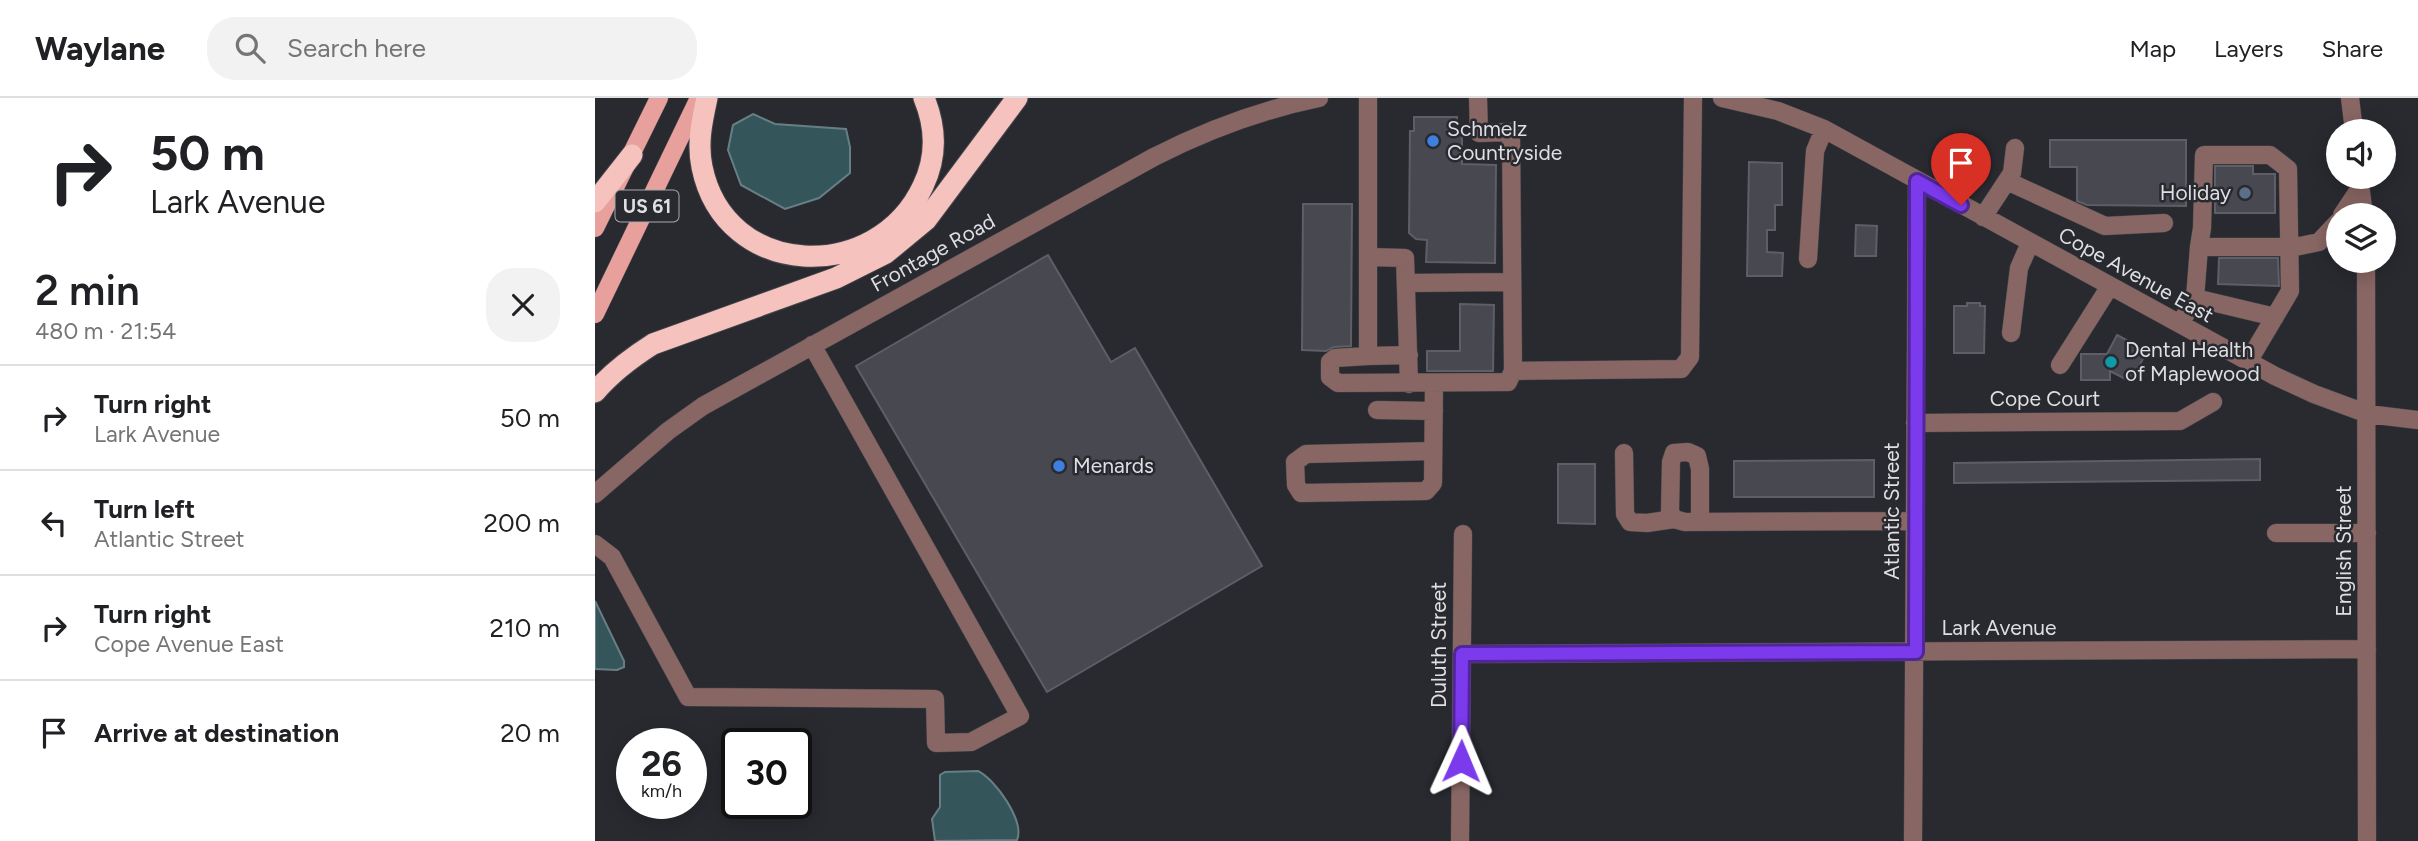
<!DOCTYPE html>
<meta charset="utf-8">
<style>
:root{--surface:#fff;--page:#f2f2f2;--text:#202124;--muted:#757577;--line:#e0e0e0}
body{margin:0;font-family:Figtree,sans-serif;background:var(--page);color:var(--text);height:100vh;display:flex;flex-direction:column;font-size:26px;white-space:nowrap}
*{box-sizing:border-box;margin:0}
p{font-size:23px;color:var(--muted)}
.icon{flex:none;width:38px;height:38px;fill:none;stroke:currentColor;stroke-width:2;stroke-linecap:round;stroke-linejoin:round}
.map{position:relative;flex:1;overflow:hidden}
.details{display:flex;flex-direction:column;background:var(--surface);width:595px}
.details>*{flex:none}
.guide{background:#fff;color:var(--text);overflow:hidden}
.tools{position:absolute;left:1731px;top:21px;display:grid;gap:14px}
.tools a{display:grid;place-items:center;width:70px;height:70px;border-radius:50%;background:var(--surface);box-shadow:0 4px 18px #0003;font-size:35px}
.speed{position:absolute;left:21px;top:630px;display:flex;gap:14px;font-size:35px;font-weight:700;text-align:center}
.speed>*{display:grid;place-content:center;width:91px;height:91px;border-radius:50%;background:var(--surface);box-shadow:0 4px 18px #0003;line-height:1}
.speed small{font-size:18px;font-weight:400}
.speed .limit{border:4px solid #111;border-radius:10px;background:#fff;color:#111}
.pin{position:absolute;display:grid;place-items:center;width:60px;height:60px;color:#fff;margin:-72px -30px;border-radius:50% 50% 50% 0;rotate:-45deg;box-shadow:0 0 7px #0007}
.pin .icon{rotate:45deg}
.me{position:absolute;width:77px;margin:-38px;rotate:1deg;stroke-linejoin:round;filter:drop-shadow(0 0 5px #0008)}
.turn{display:flex;align-items:center;gap:24px;height:147px;padding:0 35px;font-size:32px}
.turn .icon{width:91px;height:91px;stroke-width:2.5}
.turn b{display:block;font-size:49px;line-height:60px}
.round{display:grid;place-items:center;flex:none;width:74px;height:74px;border-radius:28px;background:var(--page)}
.overview{display:flex;align-items:center;justify-content:space-between;height:119px;padding:0 35px}
h1{font-size:42px;font-weight:600;line-height:52px}
ul{padding:0;list-style:none}
li{display:flex;align-items:center;gap:21px;height:105px;padding:0 35px;border-top:2px solid var(--line)}
li div{flex:1}
li b{display:block;font-size:26px}
li em{font-style:normal}
header{display:flex;align-items:center;gap:42px;box-sizing:border-box;height:98px;padding:0 35px;background:var(--surface);border-bottom:2px solid var(--line)}
header strong{font-size:33px}
nav{display:flex;gap:38px;margin-inline-start:auto;font-size:24px}
.search{width:490px;height:63px;background:var(--page);display:flex;align-items:center;gap:18px;box-sizing:border-box;padding:0 24px;border-radius:28px;color:var(--muted);font-size:26px}
main{display:flex;flex:1;min-height:0}
.map>svg:first-child{display:block}
</style>
<header>
<strong>Waylane</strong>
<div class="search"><svg class="icon" aria-label="search" viewBox="0 0 24 24"><circle cx="10" cy="10" r="6"/><path d="M15 15l6 6"/></svg>Search here</div>
<nav><a>Map</a><a>Layers</a><a>Share</a></nav>
</header>
<main>
<section class="details">
<div class="guide">
<div class="turn"><svg class="icon" aria-label="right" viewBox="0 0 24 24"><path d="M7 20v-9h11M14 6l5 5-5 5"/></svg><div><b>50 m</b>Lark Avenue</div></div>
</div>
<div class="overview"><div><h1>2 min</h1><p>480 m · 21:54</p></div><a class="round"><svg class="icon" aria-label="close" viewBox="0 0 24 24"><path d="M6 6l12 12M18 6L6 18"/></svg></a></div>
<ul>
<li><svg class="icon" aria-label="right" viewBox="0 0 24 24"><path d="M7 20v-9h11M14 6l5 5-5 5"/></svg><div><b>Turn right</b><p>Lark Avenue</p></div><em>50 m</em></li>
<li><svg class="icon" aria-label="left" viewBox="0 0 24 24"><path d="M17 20v-9H6M10 6l-5 5 5 5"/></svg><div><b>Turn left</b><p>Atlantic Street</p></div><em>200 m</em></li>
<li><svg class="icon" aria-label="right" viewBox="0 0 24 24"><path d="M7 20v-9h11M14 6l5 5-5 5"/></svg><div><b>Turn right</b><p>Cope Avenue East</p></div><em>210 m</em></li>
<li><svg class="icon" aria-label="arrive" viewBox="0 0 24 24"><path d="M6 21V4h12l-3 4 3 4H6"/></svg><div><b>Arrive at destination</b></div><em>20 m</em></li>
</ul>
</section>
<div class="map">
<svg width="1823" height="743" viewBox="0 0 1823 743">
<rect width="100%" height="100%" fill="#292a30"/>
<path fill="#34565b" stroke="#677f84" stroke-width="2" d="M158,16l22,10 71,5 4,18v26l-31,25 -34,11 -44,-24 -13,-35 5,-25z
M0,503l29,60v6l-7,3 -22,-1z
M383,673c17,8 47,50 39,69l-82,1 -3,-22 8,-12v-32l5,-3z"/>
<path fill="#484950" stroke="#5e5f66" stroke-width="2" d="M819,19h43v15h5v32l34,1 -1,98 -69,-1 1,-22 -11,-1 -7,-6 1,-102h4z
M1455,42h136v66l-99,-1 -10,-4v-34h-27z
M1154,64l33,1v42h-7v25h-8v22l16,1 -1,23h-35z
M1620,68h38v8h22v39h-60z
M708,106h49l-1,142 -17,1 -8,4 -24,-1z
M1261,127l21,1 -1,30h-21z
M453,157l63,107 24,-14 127,218 -215,126 -191,-326z
M1624,160h59l1,28 -61,-2z
M1372,205h13v3h5l-1,47h-30v-47h13z
M865,206l34,1 -1,66h-66v-20h33z
M1522,237l30,16 -16,31 -21,-11v9h-29v-26h26z
M1665,361v21l-306,3v-20z
M1279,362v37h-140v-36z
M963,366h37v60l-37,-1z"/>
<g fill="none" stroke-linecap="round" stroke-linejoin="round">
<g stroke="#46474d" stroke-width="19">
<path id="minor" d="M773,0v258l-33,2 -5,4v15l8,6 170,-1 5,-11 -2,-239 -32,1 -1,-35
M1127,0l56,13 46,18 451,247 39,18 54,20 50,6
M1755,0l4,33
M1764,79l5,38
M1412,83l98,45 59,-3
M1747,117l18,-27
M1388,119l29,-44 3,-25
M1604,149l3,-19 2,-73h66l18,14 2,122 -42,71
M774,159l36,1 4,126
M1213,161l7,-108 9,-22
M1771,163l1,580
M812,185l104,-1
M1600,200l80,19
M1585,226l15,-26 4,-51h96l24,-5 19,-20
M1416,235l8,-65 11,-25
M773,258l41,-1
M1465,267l50,-79
M918,273l168,-2 9,-12 3,-259
M782,312l57,1
M1320,325l265,-2 33,-19
M838,353l-127,3 -11,8 1,23 5,8 125,-2 7,-8 1,-100
M1029,355l1,61 5,8 17,1 27,-4
M0,396l73,-63 35,-25 451,-249c53,-27 106,-47 165,-59
M1105,423v-52l-3,-13 -9,-4 -14,1 -3,9 -1,50 4,7 11,3 230,-1
M1681,435h91
M0,446l17,13 76,140 247,2 1,44 35,-1 49,-26 -208,-371
M867,556l905,-5
M865,743l3,-307
M1318,743l4,-660"/>
</g>
<g stroke="#46474d" stroke-width="19">
<path id="major" d="M0,130l64,-130
M0,216l104,-216"/>
</g>
<g stroke="#46474d" stroke-width="23">
<path id="highway" d="M112,0c-5,23 -10,45 -5,69 23,113 175,118 221,19 14,-29 13,-59 1,-88
M0,104l37,-47
M0,294c17,-20 36,-34 58,-48l183,-66 50,-25 40,-33 91,-122"/>
</g>
<use href="#minor" stroke="#886663" stroke-width="18"/>
<use href="#major" stroke="#e7a09b" stroke-width="18"/>
<use href="#highway" stroke="#f6c2be" stroke-width="21"/>
</g>
<g fill="none" stroke-linecap="round" stroke-linejoin="round">
<g stroke="#51269a" stroke-width="18">
<path id="route" d="M866,663l1,-107 454,-2 1,-471 44,24"/>
</g>
<use href="#route" stroke="#7c3aed" stroke-width="12"/>
</g>
<g fill="#3f7fe0" stroke="#292a30" stroke-width="2.5">
<circle cx="838" cy="43" r="7"/>
<circle cx="464" cy="368" r="7"/>
</g>
<circle fill="#5c6f8a" stroke="#292a30" stroke-width="2.5" cx="1650" cy="95" r="7"/>
<circle fill="#0f9aa8" stroke="#292a30" stroke-width="2.5" cx="1516" cy="264" r="7"/>
<g text-anchor="middle" stroke-width="5" stroke-linejoin="round" paint-order="stroke">
<rect fill="#292a30" stroke="#a8a9ad" stroke-width="2" x="20.5" y="92.5" width="63" height="31" rx="5"/>
<g font-size="19" font-weight="bold" fill="#dedfe3">
<text x="52" y="115">US 61</text>
</g>
<g font-size="21" fill="#dedfe3" stroke="#292a30" text-anchor="start">
<text x="852" y="38">Schmelz<tspan x="852" dy="24">Countryside</tspan></text>
<text x="1636" y="102" text-anchor="end">Holiday</text>
<text x="1530" y="259">Dental Health<tspan x="1530" dy="24">of Maplewood</tspan></text>
<text x="478" y="375">Menards</text>
</g>
<g font-size="21" fill="#dedfe3" stroke="#292a30">
<text transform="translate(338 155) rotate(-29)" y="7">Frontage Road</text>
<text transform="translate(1541 177) rotate(29)" y="7">Cope Avenue East</text>
<text x="1450" y="308">Cope Court</text>
<text transform="translate(1297 413) rotate(-90)" y="7">Atlantic Street</text>
<text transform="translate(1749 453) rotate(-90)" y="7">English Street</text>
<text x="1404" y="537">Lark Avenue</text>
<text transform="translate(844 547) rotate(-90)" y="7">Duluth Street</text>
</g>
</g>
</svg>
<div class="tools">
<a><svg class="icon" aria-label="sound" viewBox="0 0 24 24"><path d="M4 9h4l5-4v14l-5-4H4zM17 9q2 3 0 6"/></svg></a>
<a><svg class="icon" aria-label="layers" viewBox="0 0 24 24"><path d="M12 4l9 5-9 5-9-5zM3 14l9 5 9-5"/></svg></a>
</div>
<div class="speed"><div>26<small>km/h</small></div><div class="limit">30</div></div>
<div class="pin" style="left:1366px;top:107px;background:#d93025"><svg class="icon" aria-label="arrive" viewBox="0 0 24 24"><path d="M6 21V4h12l-3 4 3 4H6"/></svg></div>
<svg class="me" style="left:866px;top:663px" viewBox="-20 -20 40 40"><path d="M0-17L14 15 0 8-14 15z" fill="#7c3aed" stroke="#fff" stroke-width="4"/></svg>
</div>
</main>
